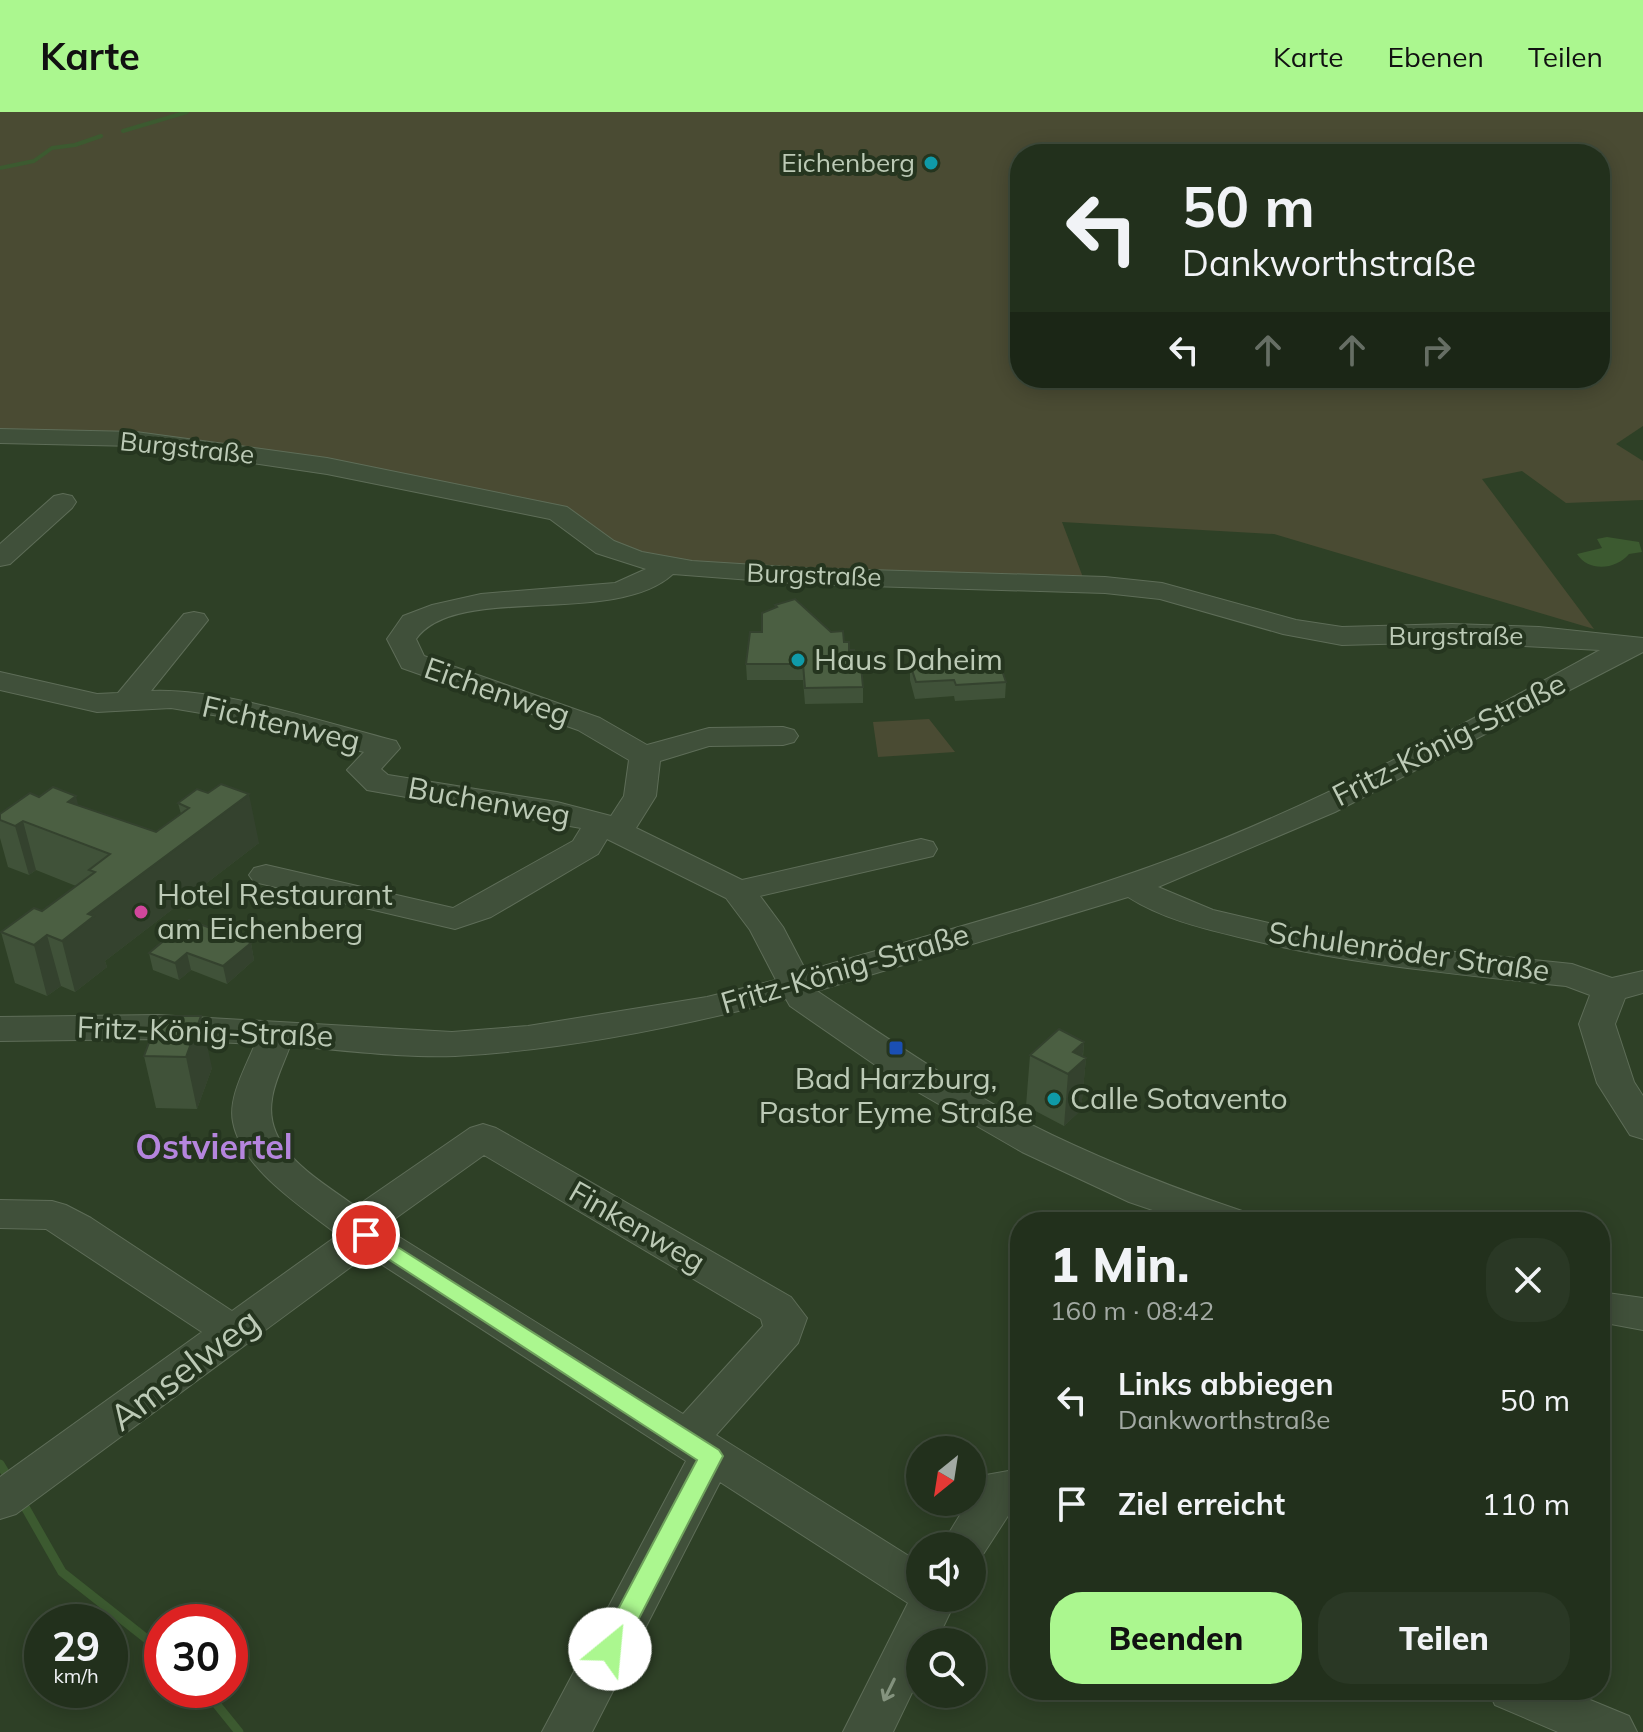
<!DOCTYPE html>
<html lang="de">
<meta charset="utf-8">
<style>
:root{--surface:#22301c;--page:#2a3825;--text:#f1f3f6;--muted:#a2a9a3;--line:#3f4b3b;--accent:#abf78f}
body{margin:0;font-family:Mulish,sans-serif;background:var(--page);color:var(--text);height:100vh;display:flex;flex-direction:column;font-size:30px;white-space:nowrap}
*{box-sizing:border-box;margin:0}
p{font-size:26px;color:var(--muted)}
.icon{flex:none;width:44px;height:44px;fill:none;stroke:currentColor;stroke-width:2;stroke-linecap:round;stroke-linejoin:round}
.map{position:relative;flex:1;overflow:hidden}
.sheet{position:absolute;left:1010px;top:1100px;width:600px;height:488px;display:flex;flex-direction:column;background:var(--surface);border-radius:32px;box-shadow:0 4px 20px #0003,0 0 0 2px var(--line)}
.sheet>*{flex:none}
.top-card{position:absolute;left:1010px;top:32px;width:600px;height:244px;border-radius:32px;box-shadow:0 4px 20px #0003,0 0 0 2px var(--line);background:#22301c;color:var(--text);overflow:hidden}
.needle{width:52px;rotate:210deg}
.controls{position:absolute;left:906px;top:1324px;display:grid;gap:16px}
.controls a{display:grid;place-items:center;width:80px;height:80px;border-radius:50%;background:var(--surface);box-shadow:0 4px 20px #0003,0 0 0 2px var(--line);font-size:40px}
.speed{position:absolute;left:24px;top:1492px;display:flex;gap:16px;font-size:40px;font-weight:700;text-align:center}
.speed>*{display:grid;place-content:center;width:104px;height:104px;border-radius:50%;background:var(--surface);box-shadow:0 4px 20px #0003,0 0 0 2px var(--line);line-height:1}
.speed small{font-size:20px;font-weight:400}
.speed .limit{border:12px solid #d22;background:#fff;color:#111}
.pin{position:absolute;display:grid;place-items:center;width:68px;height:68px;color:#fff;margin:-34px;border:4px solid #fff;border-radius:50%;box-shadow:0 2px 8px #0007}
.me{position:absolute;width:88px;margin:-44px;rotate:28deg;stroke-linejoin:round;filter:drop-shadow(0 0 6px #0008)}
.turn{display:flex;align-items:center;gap:28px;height:168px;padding:0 40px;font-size:36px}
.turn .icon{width:104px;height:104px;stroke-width:2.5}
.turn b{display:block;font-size:56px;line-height:68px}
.lanes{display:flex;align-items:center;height:76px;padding:0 40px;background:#0003;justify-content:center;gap:40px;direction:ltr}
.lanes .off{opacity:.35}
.round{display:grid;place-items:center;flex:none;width:84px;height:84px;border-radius:32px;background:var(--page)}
.head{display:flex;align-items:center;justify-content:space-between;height:136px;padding:0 40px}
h1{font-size:48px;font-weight:800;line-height:60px}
.cta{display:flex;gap:16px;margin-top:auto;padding:16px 40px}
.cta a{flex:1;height:92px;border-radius:32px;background:var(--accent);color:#111;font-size:32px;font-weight:800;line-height:92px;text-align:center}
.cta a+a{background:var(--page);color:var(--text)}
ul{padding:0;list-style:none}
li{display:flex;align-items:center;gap:24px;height:104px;padding:0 40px}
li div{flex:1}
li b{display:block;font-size:30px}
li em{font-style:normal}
header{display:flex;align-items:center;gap:48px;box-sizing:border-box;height:112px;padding:0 40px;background:var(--accent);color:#111}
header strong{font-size:38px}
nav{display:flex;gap:44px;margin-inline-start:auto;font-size:28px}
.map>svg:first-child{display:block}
</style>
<header>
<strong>Karte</strong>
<nav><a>Karte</a><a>Ebenen</a><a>Teilen</a></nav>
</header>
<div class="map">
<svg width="1643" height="1620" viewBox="0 0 1643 1620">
<rect width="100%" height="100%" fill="#2e4026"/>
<path fill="#4a4b33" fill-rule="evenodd" d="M0,0h1643v314l-27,18 27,17v39l-77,3 -44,-32 -40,8 112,150 -320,-95 -212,-12 22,58 -376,-11 -97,-25 -52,-35 -422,-65 -137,-13zM1020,42h580v224h-580z
M929,607l26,33 -77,5 -5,-35z"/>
<path fill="#3c5a30" d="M1607,425l32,5 3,10 -13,2c-12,15 -40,19 -52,0l25,-6 -5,-9z"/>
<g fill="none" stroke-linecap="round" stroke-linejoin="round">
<path stroke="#3c5a30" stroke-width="4" d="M123,19l64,-19
M0,56l34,-7 18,-13 23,-3 26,-9"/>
<path stroke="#3c5a30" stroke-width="9" d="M0,1352l9,15
M21,1388l41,72 100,79
M205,1578l34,42"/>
<g stroke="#5e6d58" stroke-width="2">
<path id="minor" d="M0,317l136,3 191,26 240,49 47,34 28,11 50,9 111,7 302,9 57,6 134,37 46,7 110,-3 87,3 104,11v14l-308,160 -177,75 55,23 73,17 110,19 176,18 40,14 31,-7v22l-18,5 -10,26 19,58 9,14v43l-13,-4 -33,-52 -18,-59 11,-29 -24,-9c-107,-12 -214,-21 -319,-47 -41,-10 -83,-19 -119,-42l-311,94c76,51 152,104 235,144 63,30 127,55 193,77l6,10h-63l-59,-20 -107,-50 -125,-72 -107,-74 -4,-7c-107,28 -220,51 -331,57 -54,2 -111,-6 -165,-10 -6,17 -16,36 -18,53 -9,53 52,83 87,110l5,-8 106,-73 13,-4 13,4 295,169 16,21 -9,25 -82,92 204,128v35h37l-21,44h-16v34l-27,56h-50l65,-129 -188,-121 -128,250h-50l144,-271 -319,-206 -351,259 -16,5v-42l202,-145 -156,-103 -46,-1v-28l52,1 14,4 25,13 141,93 106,-76c-35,-28 -96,-65 -105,-113 -5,-25 13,-55 22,-78l-97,-5 -158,2v-24l158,-2 294,17 76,-6 179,-29 69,-17 -26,-50 -24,-32 -119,-59 -9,15 -107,63 -36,12 -201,-47 -5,-7 5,-7 12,-3 187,43 120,-67 8,-13 -214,-38 -20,-20 17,-18 -133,-34 -60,-10 -74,4 -97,-22v-18l97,22 21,-1 66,-79 10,-2 10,2 4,6 -57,71c72,-3 174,32 245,50l4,7 -19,21 7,6 169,27 54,14 13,-20 5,-36 -51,-30 -176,-62 -15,-29 16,-23 29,-11 49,-11 134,-11 31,-14 -50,-16 -46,-34 -223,-45 -191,-28 -136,-3zM673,462l130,10 302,9 55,6 123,35 59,11 110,-3 148,8c-136,74 -273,150 -418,205 -122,46 -250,79 -376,116l-23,-44 -23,-31 173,-40 4,-7 -4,-7 -12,-3 -179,41 -106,-52 20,-32 4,-35 49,-15 74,-1 11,-3 4,-6 -4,-6 -11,-3 -74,1 -62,17 -47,-27 -176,-62 -8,-17c40,-57 198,-11 257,-65zM484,1043l277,164 2,7 -80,88 -295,-184 5,-10z
M63,382l9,2 4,6 -4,6 -62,56 -10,2v-22l54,-48z
M1600,1180l43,6v32l-43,-8z
M1020,1357v36h-5l-35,54 -8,3v-16h-31l27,-44h4v-6l14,-21z
M1488,1578h78l63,26 8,16h-79l-63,-27z"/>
</g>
<use href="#minor" fill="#40503a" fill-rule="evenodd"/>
</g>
<path fill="#405239" d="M775,493l69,37 10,13 9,32v16l-58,1 -2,-24h-56l-1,-16 29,-57z
M910,552l96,18 -1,16 -50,3 -1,-5 -39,3 -5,-19z
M197,677l62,54 -154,118 2,6 -32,25 -14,-6 -14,10 -32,-13 -14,-51 41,-21 34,-25 -40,-16 -7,5 -21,-8 -8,-29v-24l39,-17 39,8 78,27 25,-18 -3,-11z
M251,831l3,17 -27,24 -36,-14 -12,10 -26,-10 -4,-17z
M159,904l53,52 -15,41 -41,-1 -12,-52z
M1084,930l-1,15 3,1 -5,52 -17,16 -38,-20 4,-51z"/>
<path fill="#34422e" d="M249,682l10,49 -154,118 2,6 -32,25 -13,-51 26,-27z
M76,684l12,49 -20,-43z
M23,709l13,49 -7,5 -14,-49z
M47,823l14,51 -14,10 -13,-51z
M251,831l3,17 -27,24 -4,-18z
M187,841l4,17 -12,10 -4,-17z
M201,904l11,52 -15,41 -11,-52z
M1084,930l-2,19 4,-3 -5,52 -17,16 4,-52 5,-22z"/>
<path fill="#4b5f42" stroke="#34422e" stroke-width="2" d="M795,487l36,33 12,-1 1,11h5v8h5v5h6l3,32 -58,1 -2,-24h-57l4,-32h12v-19l15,-6 -2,-2z
M998,547l8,23 -50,3 -2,-5 -38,2 -6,-18z
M221,672l28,10 -161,120 6,2 -32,25 -15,-6 -13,10 -33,-13 33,-24 8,3 53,-39 -6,-2 21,-16 -87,-33 -8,5 -15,-6v-6l30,-21 9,4 14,-10 23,9 -8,6 88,30 33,-24 -11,-5 19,-14 11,4z
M189,808l62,23 -28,23 -36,-13 -12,10 -26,-10z
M159,904h42l-15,41 -42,-1z
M1059,917l25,13 -11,10 13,6 -18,16 -38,-19z"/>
<defs><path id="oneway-shaft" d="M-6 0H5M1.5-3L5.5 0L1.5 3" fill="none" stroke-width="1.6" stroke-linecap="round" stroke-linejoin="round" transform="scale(2)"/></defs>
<use stroke="#84937e" href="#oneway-shaft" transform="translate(889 1578) rotate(116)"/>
<path fill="#abf78f" stroke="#6fa15d" stroke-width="2" d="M366,1115l353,223 4,6 -104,201 -9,3 -9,-3 -4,-8 100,-189 -338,-220 -3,-5 3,-6z"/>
<g fill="#0f9aa8" stroke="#25351f" stroke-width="3">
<circle cx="931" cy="51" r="8"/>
<circle cx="798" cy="548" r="8"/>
<circle cx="1054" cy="987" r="8"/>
</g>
<circle fill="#d1479c" stroke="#25351f" stroke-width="3" cx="141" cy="800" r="8"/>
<rect fill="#1a4fb4" stroke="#25351f" stroke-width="3" x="888" y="928" width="16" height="16" rx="4"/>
<g text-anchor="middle" stroke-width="8" stroke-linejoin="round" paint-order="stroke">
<g font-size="26" fill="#bccab6" stroke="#25351f" text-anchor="end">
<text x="915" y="60">Eichenberg</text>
</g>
<g font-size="26" fill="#bccab6" stroke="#25351f">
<text transform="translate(187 336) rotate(6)" y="9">Burgstraße</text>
<text transform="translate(814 463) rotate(2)" y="9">Burgstraße</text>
<text x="1456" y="533">Burgstraße</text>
</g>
<g font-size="30" fill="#bccab6" stroke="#25351f" text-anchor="start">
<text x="814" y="558">Haus Daheim</text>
<text x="157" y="793">Hotel Restaurant<tspan x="157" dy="34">am Eichenberg</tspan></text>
<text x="896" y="977" text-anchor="middle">Bad Harzburg,<tspan x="896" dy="34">Pastor Eyme Straße</tspan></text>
<text x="1070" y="997">Calle Sotavento</text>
</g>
<g font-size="30" fill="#bccab6" stroke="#25351f">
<text transform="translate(497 580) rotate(19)" y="10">Eichenweg</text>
<text transform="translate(281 612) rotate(13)" y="10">Fichtenweg</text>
<text transform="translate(1449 628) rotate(-27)" y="10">Fritz-König-Straße</text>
<text transform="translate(489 690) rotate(10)" y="10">Buchenweg</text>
<text transform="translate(1409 840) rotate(8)" y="10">Schulenröder Straße</text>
<text transform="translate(845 857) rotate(-16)" y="10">Fritz-König-Straße</text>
<text transform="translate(205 920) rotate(2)" y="10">Fritz-König-Straße</text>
<text transform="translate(637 1115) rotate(30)" y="10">Finkenweg</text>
</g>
<g font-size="34" font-weight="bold" fill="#b585dd" stroke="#25351f">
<text x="214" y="1047">Ostviertel</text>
</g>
<g font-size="36" fill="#bccab6" stroke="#25351f">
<text transform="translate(184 1257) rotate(-37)" y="13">Amselweg</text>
</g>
</g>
</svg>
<div class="controls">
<a><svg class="needle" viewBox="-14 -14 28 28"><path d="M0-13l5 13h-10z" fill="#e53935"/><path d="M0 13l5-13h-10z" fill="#a2a9a3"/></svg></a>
<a><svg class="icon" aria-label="sound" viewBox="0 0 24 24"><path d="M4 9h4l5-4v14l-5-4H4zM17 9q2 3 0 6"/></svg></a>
<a><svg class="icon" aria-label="search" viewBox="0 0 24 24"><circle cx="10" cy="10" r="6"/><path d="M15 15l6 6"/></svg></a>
</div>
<div class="speed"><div>29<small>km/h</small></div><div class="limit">30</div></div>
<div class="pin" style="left:366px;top:1123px;background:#d93025"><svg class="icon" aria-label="arrive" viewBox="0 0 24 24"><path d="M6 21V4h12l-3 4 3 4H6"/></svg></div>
<svg class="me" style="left:610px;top:1537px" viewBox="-20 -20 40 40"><circle r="19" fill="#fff"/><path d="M0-13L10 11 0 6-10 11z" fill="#abf78f"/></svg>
<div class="top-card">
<div class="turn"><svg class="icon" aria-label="left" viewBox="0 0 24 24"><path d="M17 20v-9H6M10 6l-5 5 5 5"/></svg><div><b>50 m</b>Dankworthstraße</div></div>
<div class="lanes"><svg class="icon" aria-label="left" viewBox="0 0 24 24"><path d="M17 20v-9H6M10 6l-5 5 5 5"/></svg><svg class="icon off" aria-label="ahead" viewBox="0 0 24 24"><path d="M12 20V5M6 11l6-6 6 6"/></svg><svg class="icon off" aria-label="ahead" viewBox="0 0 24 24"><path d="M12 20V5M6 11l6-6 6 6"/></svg><svg class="icon off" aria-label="right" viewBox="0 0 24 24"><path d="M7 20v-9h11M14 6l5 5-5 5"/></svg></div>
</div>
<section class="sheet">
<div class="head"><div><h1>1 Min.</h1><p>160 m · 08:42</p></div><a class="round"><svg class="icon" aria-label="close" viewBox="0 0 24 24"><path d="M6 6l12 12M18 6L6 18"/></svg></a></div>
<ul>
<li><svg class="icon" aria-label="left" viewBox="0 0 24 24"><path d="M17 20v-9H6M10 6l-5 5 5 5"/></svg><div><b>Links abbiegen</b><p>Dankworthstraße</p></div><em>50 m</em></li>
<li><svg class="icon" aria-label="arrive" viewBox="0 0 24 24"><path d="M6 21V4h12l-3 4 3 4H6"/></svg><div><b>Ziel erreicht</b></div><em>110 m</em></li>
</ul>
<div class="cta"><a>Beenden</a><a>Teilen</a></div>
</section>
</div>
